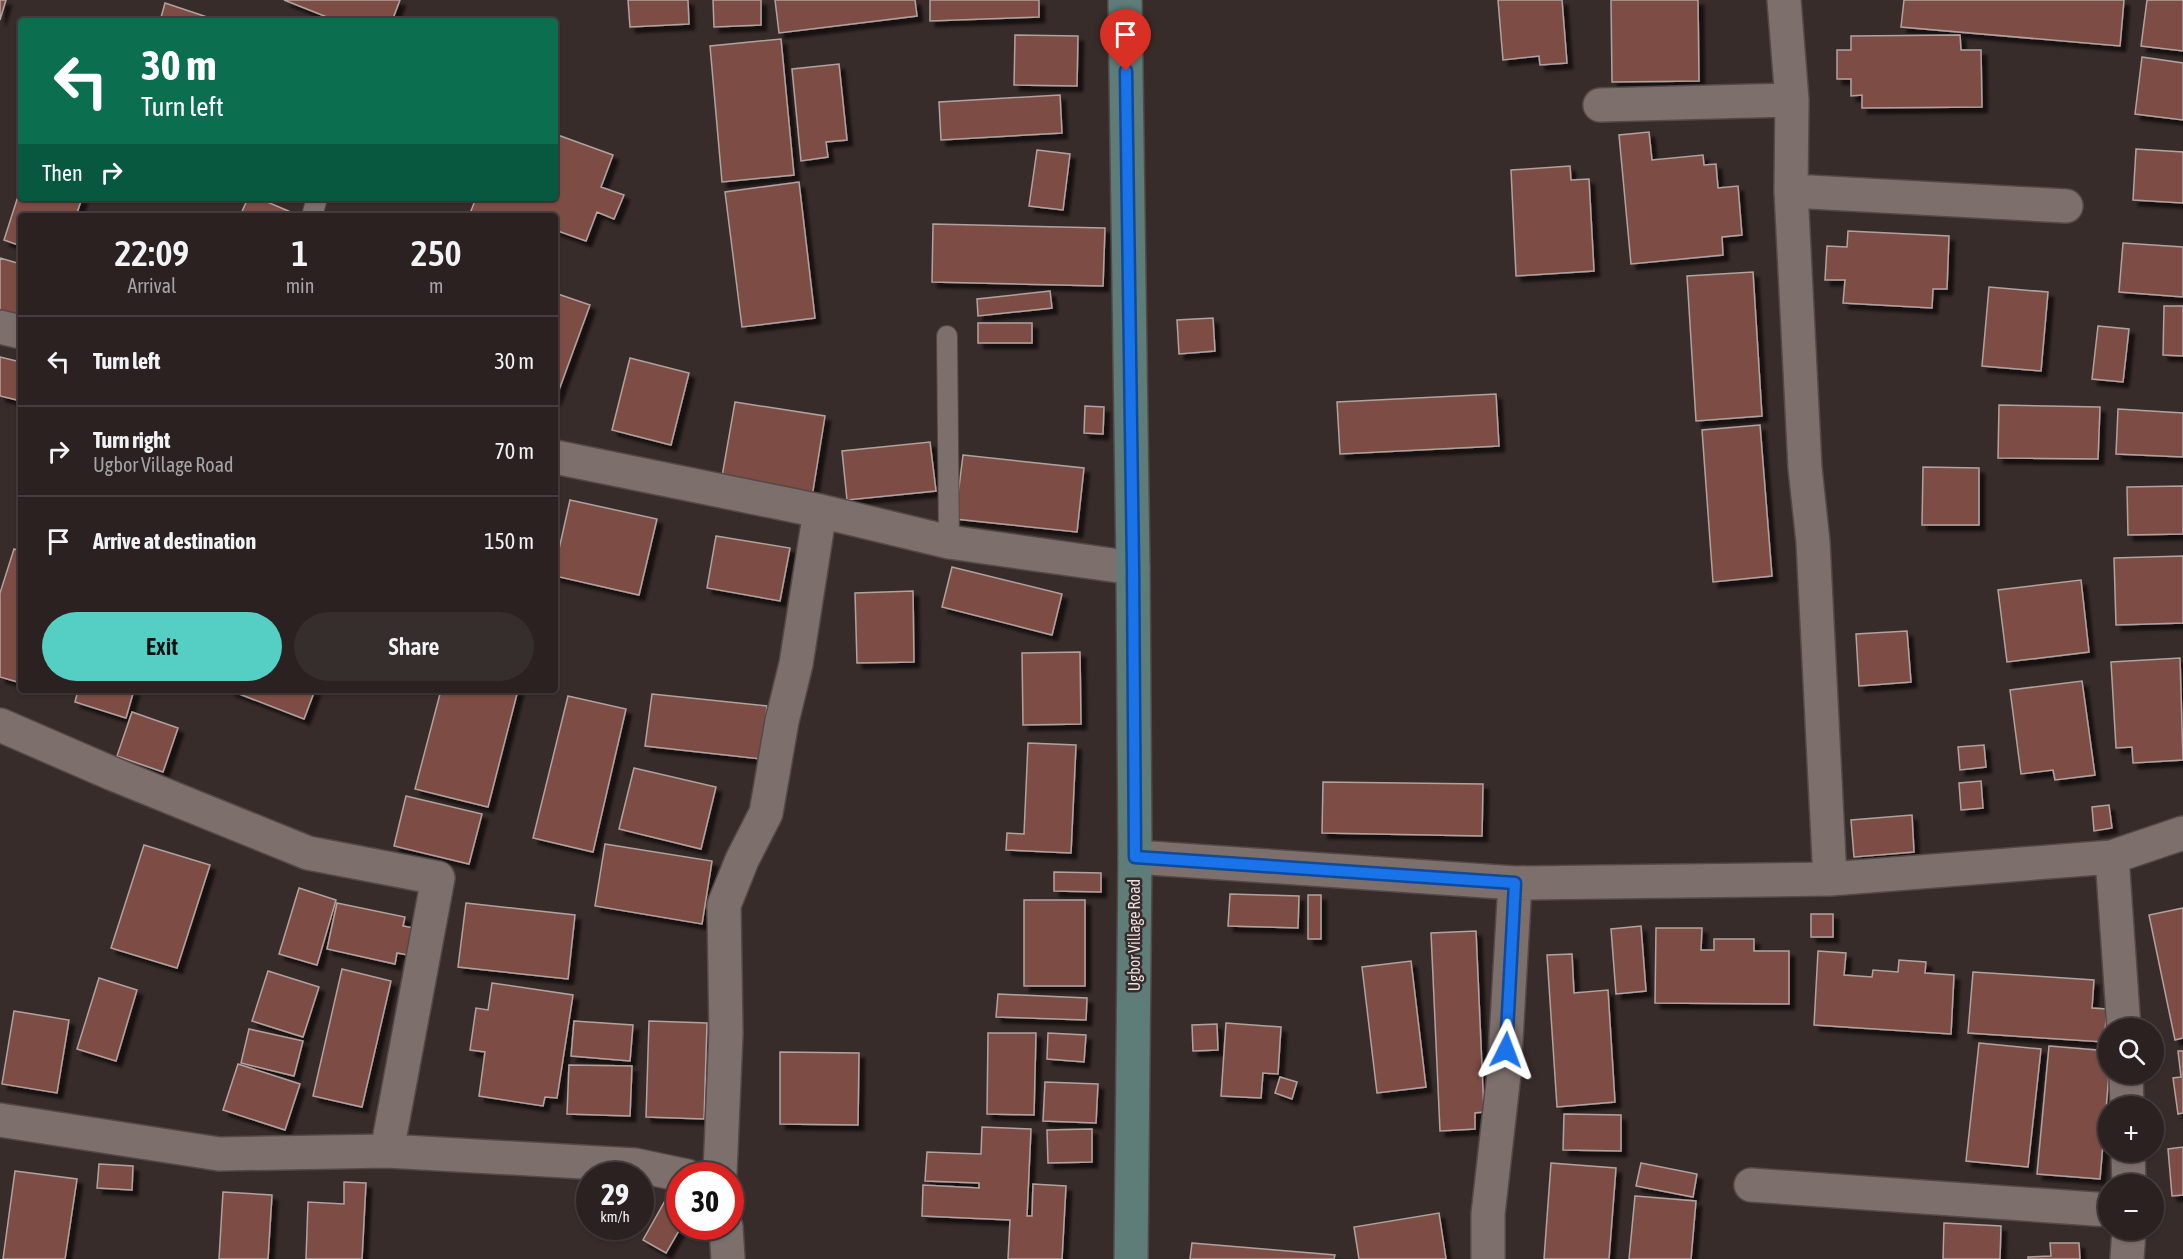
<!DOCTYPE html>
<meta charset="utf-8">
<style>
:root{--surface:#2a2120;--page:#362e2d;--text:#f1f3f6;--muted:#a5a3a5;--line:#463e3e;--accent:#55cec4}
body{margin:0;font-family:"Asap Condensed",sans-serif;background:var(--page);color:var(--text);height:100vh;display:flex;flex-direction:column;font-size:22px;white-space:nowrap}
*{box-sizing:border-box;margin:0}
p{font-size:20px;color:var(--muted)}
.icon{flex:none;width:33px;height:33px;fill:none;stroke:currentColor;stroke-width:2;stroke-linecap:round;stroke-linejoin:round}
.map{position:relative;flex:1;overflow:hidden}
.sheet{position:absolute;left:18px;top:213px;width:540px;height:480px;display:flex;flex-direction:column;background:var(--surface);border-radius:6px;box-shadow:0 2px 4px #0004,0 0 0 2px var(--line)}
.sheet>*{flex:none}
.top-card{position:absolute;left:18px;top:18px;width:540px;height:183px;border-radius:6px;box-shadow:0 2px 4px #0004,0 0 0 2px var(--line);background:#0b6e4f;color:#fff;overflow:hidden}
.buttons{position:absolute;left:2098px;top:1018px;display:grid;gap:12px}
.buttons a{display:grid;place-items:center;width:66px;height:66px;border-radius:50%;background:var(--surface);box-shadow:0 2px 4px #0004,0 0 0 2px var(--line);font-size:30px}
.speed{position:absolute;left:576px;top:1162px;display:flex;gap:12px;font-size:30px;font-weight:700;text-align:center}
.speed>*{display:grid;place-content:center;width:78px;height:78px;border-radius:50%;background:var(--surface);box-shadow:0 2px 4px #0004,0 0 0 2px var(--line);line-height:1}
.speed small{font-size:15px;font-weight:400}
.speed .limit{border:9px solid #d22;background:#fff;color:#111}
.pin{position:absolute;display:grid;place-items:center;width:51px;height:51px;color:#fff;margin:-62px -26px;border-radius:50% 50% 50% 0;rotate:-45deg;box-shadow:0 0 6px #0007}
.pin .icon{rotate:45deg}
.me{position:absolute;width:66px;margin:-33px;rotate:3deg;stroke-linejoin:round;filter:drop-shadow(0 0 4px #0008)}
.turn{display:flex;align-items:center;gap:21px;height:126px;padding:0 24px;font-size:27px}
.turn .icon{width:78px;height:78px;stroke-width:2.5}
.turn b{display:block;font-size:42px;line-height:51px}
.then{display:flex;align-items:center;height:57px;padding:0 24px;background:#0003;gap:12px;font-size:22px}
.eta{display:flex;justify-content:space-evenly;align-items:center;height:102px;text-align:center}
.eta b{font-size:36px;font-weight:600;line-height:42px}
.cta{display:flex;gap:12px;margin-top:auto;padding:12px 24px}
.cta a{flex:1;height:69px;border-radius:36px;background:var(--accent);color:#111;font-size:24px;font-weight:600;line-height:69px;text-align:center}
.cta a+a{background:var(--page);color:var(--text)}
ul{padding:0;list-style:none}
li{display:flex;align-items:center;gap:18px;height:90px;padding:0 24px;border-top:2px solid var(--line)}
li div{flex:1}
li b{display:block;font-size:22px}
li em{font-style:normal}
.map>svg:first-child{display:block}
</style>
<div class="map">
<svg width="2183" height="1259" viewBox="0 0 2183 1259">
<defs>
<filter id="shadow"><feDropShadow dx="5.5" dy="5.5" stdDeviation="1.5" flood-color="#0009"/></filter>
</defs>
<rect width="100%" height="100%" fill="#382c2a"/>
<path fill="#7d4d45" stroke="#b1a29f" stroke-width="1.5" filter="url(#shadow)" d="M0,0h6l-6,20z
M284,0h116l-8,21h-55z
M628,0h60l1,24 -59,3z
M713,0h48v25l-47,2z
M775,0h140l2,16 -138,17z
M930,0h109v17l-109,4z
M1498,0h64l5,63 -27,2 -1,-9 -36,4z
M1611,0h87l1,81 -87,1z
M1904,0h220l-4,46 -219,-19z
M2147,0h36v51l-42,-5z
M165,3l54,18h-59z
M1015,35l63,1 -1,50 -63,-1z
M1960,35l1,15h20l1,57 -120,1v-13l-11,1v-17h-14v-29h14v-14z
M781,39l13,136 -72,7 -12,-136z
M2142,57l41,6v57l-48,-6z
M839,64l8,76 -21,2 2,15 -27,4 -9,-92z
M1060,95l2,38 -121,7 -2,-38z
M1649,132l3,28 51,-5 1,10 12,-1 2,24 20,-2 4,49 -20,2 1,18 -92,9 -12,-129z
M555,134l58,21 -12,32 23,8 -10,24 -17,-7 -11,29 -31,-11v-14h-86l7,-18h79z
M2136,149l47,3v51l-50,-3z
M1037,150l33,4 -7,56 -34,-4z
M1570,166l1,14 18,-1 5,92 -78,5 -5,-106z
M799,182l16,136 -73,9 -17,-135z
M21,187v11h61l-6,18h-55v30l-17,-6z
M248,198h10l35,15 -1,3h-52z
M933,224l172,4 -2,58 -171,-4z
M1848,231l101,5 -2,53h-14l-1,19 -89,-5 2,-23h-20l2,-34 20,1z
M2123,243l60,4v50l-64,-5z
M0,258l21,6v56l-21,-6z
M1753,272l9,144 -66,5 -9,-145z
M1989,287l59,5 -7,79 -59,-5z
M1050,291l2,17 -74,8 -1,-17z
M555,293l35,12 -35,96z
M2164,306h19v50l-20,-1z
M1213,318l2,33 -36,3 -2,-34z
M978,323h54v20h-54z
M2098,326l31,3 -6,53 -31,-3z
M0,357l21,5v39l-21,-5z
M630,358l59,15 -18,72 -59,-15z
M1496,394l3,52 -159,8 -3,-52z
M735,402l90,14 -14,87 -91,-15z
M1999,405l101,2 -2,52 -100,-1z
M1085,406l19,1 -1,27 -19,-1z
M2118,409l65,4v44l-67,-3z
M1760,425l12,151 -59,6 -11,-152z
M930,442l6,49 -89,9 -5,-49z
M963,455l121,13 -7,64 -122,-13z
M1923,467l56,1v57h-57z
M2183,486v48l-55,1 -1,-48z
M570,500l87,19 -18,76 -84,-19v-9z
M716,536l74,12 -10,53 -73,-13z
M14,549l7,2v132l-21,-6v-84z
M2183,556v67l-67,2 -2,-67z
M952,567l110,27 -10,41 -110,-28z
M2081,580l8,72 -82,10 -9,-72z
M913,591l1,71 -57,1 -2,-70z
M1907,631l4,51 -52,4 -3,-52z
M1080,652l1,72 -58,1 -1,-72z
M2180,658l3,102 -50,3 -1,-16 -16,1 -5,-86z
M2082,681l13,94 -40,5 -2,-10 -32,4 -11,-84z
M78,690h56l-8,28 -51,-16z
M229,690h86l-11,29z
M441,690h77l-30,117 -73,-18z
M652,694l115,12 -6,53 -116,-13z
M568,696l58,13 -33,143 -60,-14z
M132,712l46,16 -15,44 -46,-16z
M1028,743l48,2 -5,108 -65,-3 1,-17 17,1z
M1984,745l2,22 -26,3 -2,-23z
M634,768l82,19 -15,62 -82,-20z
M1981,781l2,27 -22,2 -2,-27z
M1323,782l160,2 -1,52 -160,-3z
M406,796l76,18 -13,50 -75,-18z
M2109,805l3,23 -18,3 -2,-24z
M1912,815l2,37 -60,5 -3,-37z
M605,844l107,17 -10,63 -107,-18z
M144,845l66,20 -33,103 -66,-20z
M1054,872l47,1v19l-47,-1z
M299,888l37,12 -19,65 -38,-11z
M1230,894l69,2 -1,32 -70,-2z
M1308,895h13v44h-13z
M1024,900h61v86h-61z
M337,903l68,14 -2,9 16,3 -6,27 -16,-3 -2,11 -68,-15z
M466,903l109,12 -7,64 -110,-12z
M2183,908v130l-8,2 -26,-125z
M1811,914h22v23h-22z
M1641,926l5,65 -30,3 -5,-65z
M1656,928h46l-1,22h13v-11h40v12h35v53l-134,-1z
M1476,931l8,181 -9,1v16l-35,2 -9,-198z
M1818,951l28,2 -2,22 28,2 1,-7 25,2 1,-12 27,2 -1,11 29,2 -3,59 -137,-9z
M1572,954l2,39 34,-3 7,112 -58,5 -10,-152z
M1411,961l15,126 -49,6 -15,-126z
M342,969l49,12 -29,126 -49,-11z
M268,971l51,16 -16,50 -51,-16z
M1973,972l121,8 -2,28 15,1 -3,33 -136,-9z
M99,978l38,12 -21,71 -39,-12z
M492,983l81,12 -16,103 -12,-1 -2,9 -64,-10 6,-44 -15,-2 6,-42 12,2z
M998,994l89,4 -1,22 -90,-3z
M14,1011l55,9 -12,73 -55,-9z
M574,1021l59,4 -3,36 -59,-5z
M649,1021l58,2 -3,96 -58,-2z
M1226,1023l55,4 -3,47 -15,-1 -2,25 -40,-2z
M1217,1024l1,26 -25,1 -1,-26z
M249,1029l54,12 -9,35 -53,-13z
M988,1033h48l-2,82 -47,-1z
M1048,1033l38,2 -2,27 -37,-3z
M1979,1043l62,6 -13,118 -62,-6z
M2049,1046l60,5v23l-9,105 -63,-5z
M2178,1051h5v62l-5,1 -5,-36 8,-1z
M780,1052l79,1 -1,72 -78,-1z
M238,1064l62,20 -15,46 -62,-20z
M569,1065l63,1 -2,50 -63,-2z
M1280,1077l17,5 -5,17 -17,-6z
M1045,1082l53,2 -2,39 -53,-2z
M1564,1114l57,1v36l-58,-1z
M982,1127l49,2 -4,87h5l1,-32 33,2 -4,73h-54l2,-39 -88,-4 1,-31 56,3v-5l-54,-2 2,-29 54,2z
M1092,1129v33l-44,1 -1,-33z
M2183,1147v48l-11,1 -4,-47z
M1551,1163l65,5 -7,91h-65z
M1641,1163l56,11 -4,23 -57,-11z
M99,1164l34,2 -1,24 -35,-2z
M15,1171l62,8 -12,80h-62z
M344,1182l22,1 -4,76h-56l2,-57 36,2z
M223,1192l49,3 -4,64h-49z
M1635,1196l61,5 -5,58h-62z
M666,1199l14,8 1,20 -15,26 -23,-13z
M1439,1213l7,46h-87l-5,-32z
M1944,1223l57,3 -1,33h-57z
M1192,1243l143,12 -1,4h-144z
M2050,1243h29l1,16h-52v-2l23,-1z"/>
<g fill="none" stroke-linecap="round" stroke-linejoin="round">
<g stroke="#544948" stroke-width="22">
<path id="lane" d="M312,216l5,-18
M947,336l2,206"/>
</g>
<g stroke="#544948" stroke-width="36">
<path id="street" d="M1784,0l8,100 -1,91 14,277 8,74 17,337
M1600,105l192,-5
M1791,191l275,15
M0,327l21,5
M555,457l265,54 129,31 184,26
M0,725l113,49 195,79 130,25 -51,273
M1135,857l380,26 315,-4 282,-22 71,-24
M2112,857l12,172
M2126,1074l1,33
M0,1120l219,34 168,-3 248,14 52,11
M2128,1152l1,33
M720,1172l6,-138 -2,-129 18,-45 24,-47 16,-92 14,-57 24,-153
M1751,1185l358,25
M726,1227l2,32
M1488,1259v-45l16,-140 11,-191
M2127,1259l2,-29"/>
</g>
<g stroke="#544948" stroke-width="36">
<path id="secondary" d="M1125,0l8,568 2,289 -4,402"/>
</g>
<use href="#lane" stroke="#7d6f6c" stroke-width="20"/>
<use href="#street" stroke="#7d6f6c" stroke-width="33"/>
<use href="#secondary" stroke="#5e7c78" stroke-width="33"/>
</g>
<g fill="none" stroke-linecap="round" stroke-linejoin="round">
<g stroke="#114b97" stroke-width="15">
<path id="route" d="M1126,71l7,497 2,289 380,26 -9,167"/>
</g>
<use href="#route" stroke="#1a73e8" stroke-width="10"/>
</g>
<g text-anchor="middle" stroke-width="5" stroke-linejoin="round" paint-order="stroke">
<g font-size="16" fill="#eae1e0" stroke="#382c2a">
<text transform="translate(1134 935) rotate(-90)" y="6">Ugbor Village Road</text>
</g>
</g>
</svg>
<div class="buttons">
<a><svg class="icon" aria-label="search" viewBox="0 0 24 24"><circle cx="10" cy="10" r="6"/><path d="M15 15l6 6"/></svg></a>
<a>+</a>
<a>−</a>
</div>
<div class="speed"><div>29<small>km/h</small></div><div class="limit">30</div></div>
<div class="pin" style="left:1126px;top:71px;background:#d93025"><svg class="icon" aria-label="arrive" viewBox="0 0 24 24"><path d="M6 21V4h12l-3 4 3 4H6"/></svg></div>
<svg class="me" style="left:1506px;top:1050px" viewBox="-20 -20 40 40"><path d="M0-17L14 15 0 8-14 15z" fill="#1a73e8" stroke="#fff" stroke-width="4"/></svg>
<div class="top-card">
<div class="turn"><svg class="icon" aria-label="left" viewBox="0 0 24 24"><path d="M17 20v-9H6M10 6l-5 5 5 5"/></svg><div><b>30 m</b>Turn left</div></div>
<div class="then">Then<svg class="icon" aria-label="right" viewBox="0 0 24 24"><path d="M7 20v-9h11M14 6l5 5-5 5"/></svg></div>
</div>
<section class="sheet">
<div class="eta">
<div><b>22:09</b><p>Arrival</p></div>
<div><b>1</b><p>min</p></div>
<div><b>250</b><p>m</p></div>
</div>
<ul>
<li><svg class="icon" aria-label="left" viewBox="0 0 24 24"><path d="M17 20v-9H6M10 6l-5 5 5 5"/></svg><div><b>Turn left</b></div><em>30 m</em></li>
<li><svg class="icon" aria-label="right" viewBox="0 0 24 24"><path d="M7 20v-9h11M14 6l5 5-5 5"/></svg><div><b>Turn right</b><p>Ugbor Village Road</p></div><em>70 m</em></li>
<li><svg class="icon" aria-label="arrive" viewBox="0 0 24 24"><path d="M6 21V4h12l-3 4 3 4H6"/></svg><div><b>Arrive at destination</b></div><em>150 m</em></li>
</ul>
<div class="cta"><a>Exit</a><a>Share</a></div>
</section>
</div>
